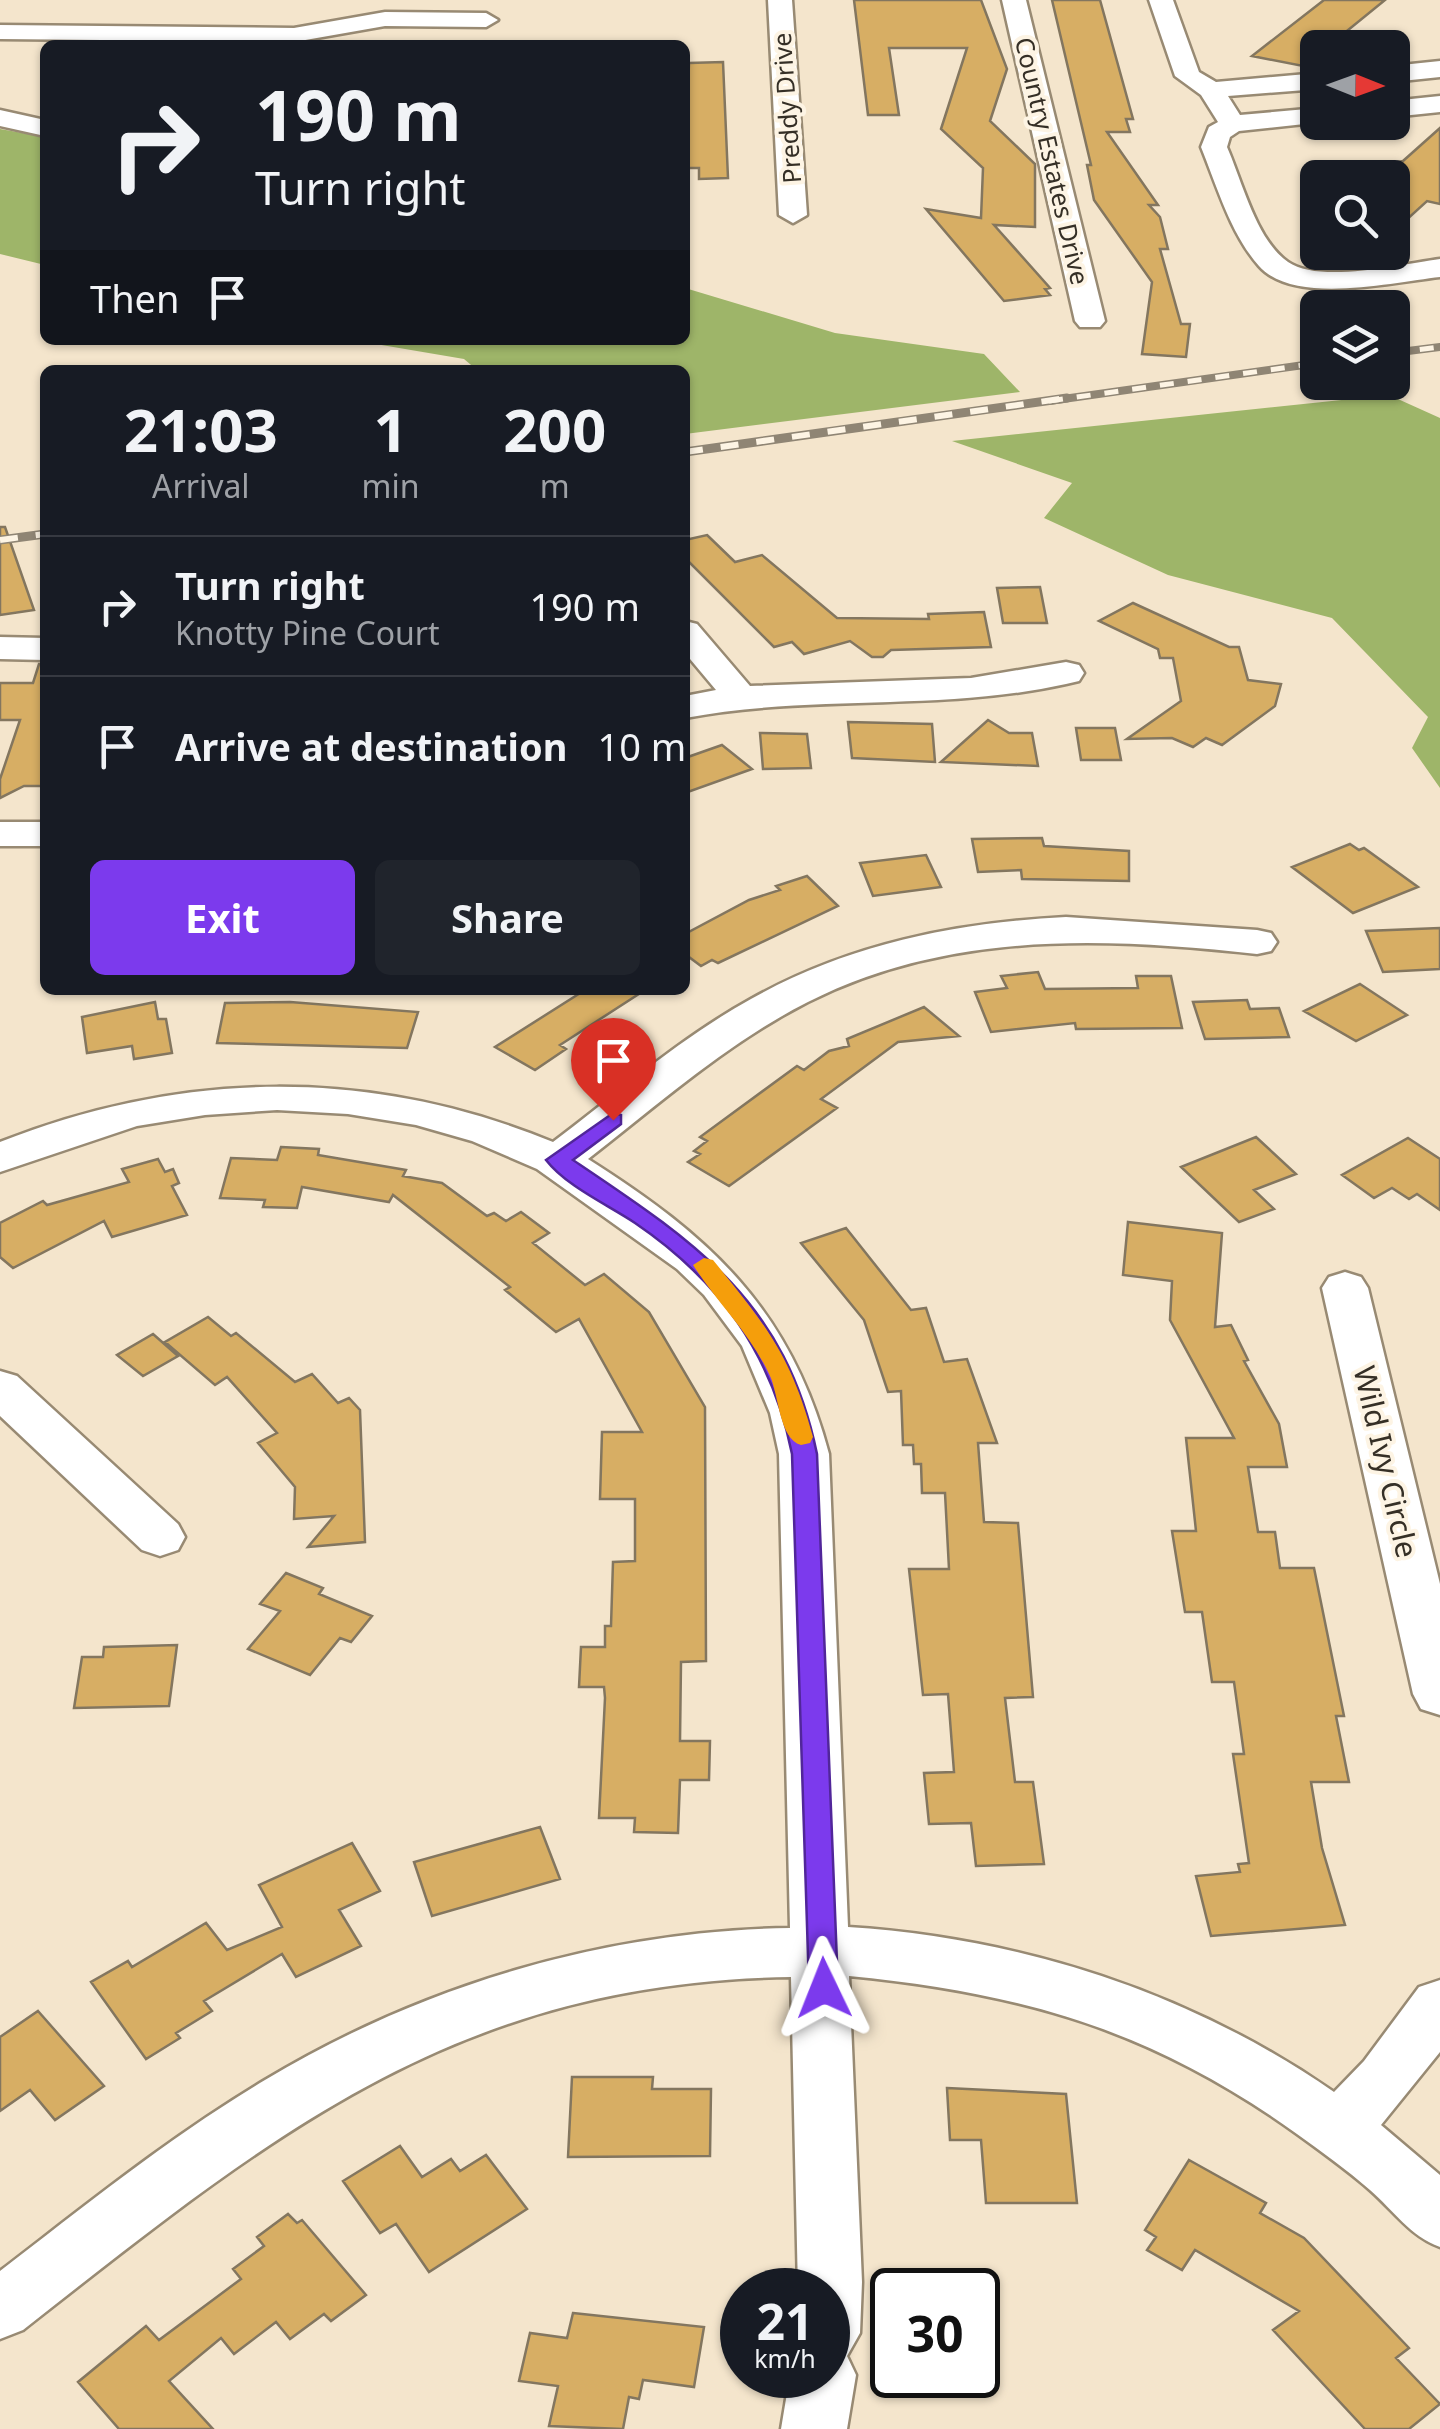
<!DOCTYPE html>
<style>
:root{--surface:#171b24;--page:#20242c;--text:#f1f3f6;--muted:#9ea1a6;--line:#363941;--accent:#7c3aed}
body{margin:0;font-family:"Noto Sans",sans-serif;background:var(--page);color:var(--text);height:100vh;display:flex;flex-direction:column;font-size:38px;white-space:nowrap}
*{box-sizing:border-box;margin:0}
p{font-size:32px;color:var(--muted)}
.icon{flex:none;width:55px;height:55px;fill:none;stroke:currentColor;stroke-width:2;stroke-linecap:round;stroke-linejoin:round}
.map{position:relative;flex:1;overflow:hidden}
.details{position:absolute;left:40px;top:365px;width:650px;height:630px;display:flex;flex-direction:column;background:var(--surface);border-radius:15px;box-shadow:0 2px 8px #0004}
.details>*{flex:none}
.hud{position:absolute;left:40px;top:40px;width:650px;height:305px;border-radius:15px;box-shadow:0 2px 8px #0004;background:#171b24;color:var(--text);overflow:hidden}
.needle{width:65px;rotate:91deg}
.controls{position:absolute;left:1300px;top:30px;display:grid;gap:20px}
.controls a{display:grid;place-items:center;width:110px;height:110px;border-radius:15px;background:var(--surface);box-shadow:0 2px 8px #0004;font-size:50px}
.speed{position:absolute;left:720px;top:2268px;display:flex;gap:20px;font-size:50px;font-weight:700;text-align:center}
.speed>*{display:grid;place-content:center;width:130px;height:130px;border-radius:50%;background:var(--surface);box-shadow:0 2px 8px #0004;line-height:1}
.speed small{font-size:25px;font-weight:400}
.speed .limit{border:5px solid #111;border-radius:15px;background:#fff;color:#111}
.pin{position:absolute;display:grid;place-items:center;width:85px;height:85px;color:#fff;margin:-102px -42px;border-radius:50% 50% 50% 0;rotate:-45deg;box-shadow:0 0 10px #0007}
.pin .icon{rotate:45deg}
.me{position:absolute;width:110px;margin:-55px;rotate:358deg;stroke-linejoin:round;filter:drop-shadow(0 0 8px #0008)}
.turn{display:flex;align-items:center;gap:35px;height:210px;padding:0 50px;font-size:45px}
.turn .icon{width:130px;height:130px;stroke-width:2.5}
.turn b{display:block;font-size:70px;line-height:85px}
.then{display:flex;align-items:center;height:95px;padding:0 50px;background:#0003;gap:20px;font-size:38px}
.eta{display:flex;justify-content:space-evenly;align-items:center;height:170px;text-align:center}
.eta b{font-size:60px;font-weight:700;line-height:70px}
.action{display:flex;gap:20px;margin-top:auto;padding:20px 50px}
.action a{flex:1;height:115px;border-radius:15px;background:var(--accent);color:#fff;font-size:40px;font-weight:700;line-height:115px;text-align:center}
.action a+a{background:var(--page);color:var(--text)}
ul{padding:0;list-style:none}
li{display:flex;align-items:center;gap:30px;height:140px;padding:0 50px;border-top:2px solid var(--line)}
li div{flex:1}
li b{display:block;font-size:38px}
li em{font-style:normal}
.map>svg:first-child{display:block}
</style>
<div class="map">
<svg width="1440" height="2429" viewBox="0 0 1440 2429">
<rect width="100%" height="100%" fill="#f4e5cc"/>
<path fill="#9eb569" d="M0,129l45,8v128l-45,-11z
M685,288l150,45 149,21 36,38 -335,42v-64h-208l-13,-11 -112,-19h333z
M1389,395l51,23v370l-28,-40 16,-31 -96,-99 -164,-43 -124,-57 28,-35 -120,-42z"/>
<path fill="#d7ae64" stroke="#83765f" stroke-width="2.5" d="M854,0h127l26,69 -17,52 45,43v63l-41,-2 56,63 -5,1 5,6 -46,6 -78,-92 55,9 2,-50 -42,-39 26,-81h-78l10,67h-31z
M1052,0h48l33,119h-7l4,13h-23l51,73h-9l11,12 8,32h-8l21,75h9l-4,33 -44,-3 10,-72 -58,-82 -7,-35h4z
M1324,0h61l-59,48h-8v6l-15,12 -51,-10z
M723,62l5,116 -29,1v-11h-14l4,-105z
M1440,128v76l-13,-3 -35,32v-70l11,-2z
M0,527h5l29,83 -34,5z
M707,535l28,27 27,-7 75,63 92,1 -1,-5 56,-2 7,35 -100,3 -8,7h-11l-22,-16 -46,13 -12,-12 -18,5 -89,-89v-18z
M1040,587l7,36h-44l-6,-35z
M1133,603l96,44h10l9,33 33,4 -6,22 -53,39 -16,-7 -13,9 -21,-9 -45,1 54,-38 -8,-43h-13l-2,-9 -59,-28z
M39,664h6v122h-21l-24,12v-19l20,-59h-20v-37h33z
M988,720l21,13h23l6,33 -97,-4z
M848,722l84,2 3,38 -83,-4z
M1076,728h39l6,32h-40z
M760,733l47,1 4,34 -48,1z
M722,745l30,24 -67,24v-35z
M1042,838l2,8 85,5v30l-107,-2 -1,-9 -43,2 -6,-33z
M1350,844l9,6 5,-2 54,39 -65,26 -61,-46z
M926,855l15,32 -68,9 -13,-33z
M807,876l31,30 -120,57 -6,-3 -11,6 -16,-12v-20l64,-34 31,-10 -4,-4z
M1440,928v41l-57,3 -17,-41z
M1038,972l7,17 93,-1 -2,-12h35l11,52 -106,1 -1,-6 -84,9 -16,-40 32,-4 -6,-12z
M1360,984l47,31 -51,26 -52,-30z
M585,990h60l-85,55 6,4 -31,21 -40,-23z
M1247,1000l3,9 29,-1 10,29 -84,2 -12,-37z
M155,1002l3,17h8l6,34 -38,6 -2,-13 -45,7 -5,-36z
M290,1002l128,10 -11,36 -190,-5 8,-40z
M924,1007l35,29 -61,6 -77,57 16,9 -108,78 -41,-24 12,-8 -6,-3 13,-10 -7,-4 97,-71 7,4 25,-19 20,-5 -2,-7z
M1256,1137l40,37 -42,16 20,19 -35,13 -58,-55z
M1408,1138l32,21v51l-23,-16 -8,5 -17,-11 -18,10 -32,-23z
M281,1147l38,2 -1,6 88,15 -3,6 39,7 45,33 7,-3 12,8 15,-9 28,21 -16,10 52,42 19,-11 45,38 56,95 1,254 -25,1 -1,79h30l-1,39h-29l-2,53 -44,-1 1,-14h-36l6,-120 -1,-11h-25l2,-40h24v-21h6l2,-64 22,-1v-62h-35l2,-67h40l-63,-113 -23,13 -51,-42 5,-3 -117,-92 -4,7 -87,-15 -5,21 -34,-1 2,-7 -45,-2 11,-40 46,2z
M158,1159l7,13 8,-3 6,14 -7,3 15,29 -75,22 -8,-16 -91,47 -13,-11v-34l43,-22 4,4 82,-23 -7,-13z
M1128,1222l94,11 -7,94 16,-2 17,35 -4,1 35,63 8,43h-39l10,65h17l5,36h34l30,148h-8l13,66h-38l11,66 23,77 -134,11 -15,-60 44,-4 -2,-8 11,-1 -16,-109h11l-10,-72h-22l-10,-70h-17l-13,-81h24l-10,-93h48l-64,-118 2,-39 -49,-6z
M846,1228l65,82 15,-2 18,54 23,-3 30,84h-19l6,79 34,1 15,174 -28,1 10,84h18l11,82 -68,2 -5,-43 -42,1 -5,-51 30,-1 -6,-78 -25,1 -14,-126h40l-4,-76h-23l-1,-29h-7l-1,-19h-10l-2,-54 -13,1 -24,-72 -63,-77z
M208,1317l23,19 5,-3 59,49 17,-8 26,29 11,-5 11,12 5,132 -57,5 26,-31 -40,3 1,-32 -37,-44 19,-10 -50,-56 -12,8 -50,-43z
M153,1334l25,22 -35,20 -26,-21z
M286,1573l37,15 -4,6 53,22 -21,26 -11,-4 -30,37 -62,-26 32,-38 -20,-7z
M177,1645l-8,61 -95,2 8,-51h21l1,-10z
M540,1827l20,52 -128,37 -18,-54z
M352,1843l28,48 -41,19 22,36 -65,31 -14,-23 -78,47 8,10 -36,22 4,5 -34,21 -55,-77 37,-21 4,6 74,-44 21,27 55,-23 -23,-42z
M38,2011l66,75 -49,34 -25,-30 -30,21v-74z
M572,2077h81l-1,12h59l-1,67 -142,1z
M947,2088l119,6 11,109h-91l-5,-63h-31z
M400,2146l22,31 29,-18 9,12 26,-16 41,54 -98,63 -33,-48 -16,9 -37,-52z
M1189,2160l77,43 -6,10 44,25 105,110 -13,10 44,46 -31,25h-44l-92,-99 26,-19 -104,-61 -13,20 -35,-20 9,-13 -11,-7z
M288,2214l9,9 5,-3 64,75 -35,26 -7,-7 -34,25 -14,-17 -42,32 -13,-16 -52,43 44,48h-94l-41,-47 68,-56 13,14 82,-61 -8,-10 31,-23 -7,-9z
M573,2313l131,14 -10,60 -51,-7 -4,19 -10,-2 -6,32 -74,-3 9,-40 -39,-5 11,-48 37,5z"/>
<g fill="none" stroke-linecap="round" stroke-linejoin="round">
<g stroke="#988a73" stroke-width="5">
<path id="minor" d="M768,0h24l15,215 -14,8 -14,-8z
M1002,0h24l79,321 -5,6h-20l-5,-6z
M1149,0h24l26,72 17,10 102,-9v16l-90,7 12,19 78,-7v14h5l-84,9 -9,6 -3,10c15,34 29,93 61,115 32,22 114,2 152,-3v18c-47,5 -146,29 -181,-11 -29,-33 -42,-80 -58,-119l8,-20 9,-5 -17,-27 -26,-19z
M385,12l101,1 12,7 -12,7 -101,-1 -91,16 -294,-3v-14l294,3z
M1440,61v16l-48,5v-16z
M1440,96v16l-48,5v-16z
M0,110l45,10v16l-45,-10z
M685,621l12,3 53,62 221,-8 95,-16 13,3 5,8 -5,8 -13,3c-126,28 -255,10 -381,34v-22l31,-6 -31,-37z
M0,637l45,1v22l-45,-1z
M0,822h45v24h-45z
M1066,917l191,13 14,3 6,9 -6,9 -14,3c-166,-18 -331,-24 -480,65 -68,40 -127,92 -189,140 122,77 203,151 241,295l19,473c173,11 342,65 486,165l30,-31 55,-74 21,-7v72l-59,73 59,50v72c-30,-11 -46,-36 -70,-57 -23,-20 -48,-38 -73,-56 -143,-103 -273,-141 -448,-158l13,306 -2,51 -13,23 9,19 -9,54h-66l9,-54h38v-85h-30l-7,-313c-334,5 -519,157 -768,353l-23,9v-68c86,-66 171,-135 265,-191 158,-95 340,-149 525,-152l-11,-474 -9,-41 -28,-67 -38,-51 -27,-26 -140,-100 -65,-28 -56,-16 -68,-11 -71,-4 -72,5 -68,11 -137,46v-30c183,-72 370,-75 553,0 64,-48 127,-104 198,-143 98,-55 203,-76 315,-82z
M1345,1272l16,5 7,11 72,296v131l-19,-6 -8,-15 -91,-406 7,-11z
M0,1371l17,5 161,148 7,13 -7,13 -18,6 -18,-6 -142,-134z"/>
</g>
<use href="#minor" fill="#fff" fill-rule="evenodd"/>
<g stroke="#8f8574" stroke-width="8">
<path id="rail-far1" d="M1392,353l48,-6
M1049,401l269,-38"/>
</g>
<g stroke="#8f8574" stroke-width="9">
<path id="rail" d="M685,452l382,-54
M0,540l45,-6"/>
</g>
<use href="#rail-far1" stroke="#fdf4e4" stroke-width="5" stroke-dasharray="14" stroke-linecap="butt"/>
<use href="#rail" stroke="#fdf4e4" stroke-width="6" stroke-dasharray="18" stroke-linecap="butt"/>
</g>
<path fill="#7c3aed" stroke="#51269a" stroke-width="2.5" d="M613,1113l8,2v9l-48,36c122,82 212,140 244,294l21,534 -4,9 -10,3 -11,-3 -4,-9 -17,-534c-20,-100 -73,-174 -157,-231 -27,-18 -69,-37 -89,-63z"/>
<path fill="#f59e0b" d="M704,1258l9,2c53,66 77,93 100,177l-3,6 -9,2c-22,-6 -22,-50 -31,-69 -19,-42 -52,-72 -77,-111z"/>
<g text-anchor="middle" stroke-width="8" stroke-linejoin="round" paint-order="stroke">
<g font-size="25" fill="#352f26" stroke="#fdf4e4">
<text transform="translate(787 108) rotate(-94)" y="9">Preddy Drive</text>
<text transform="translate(1052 161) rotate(77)" y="9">Country Estates Drive</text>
</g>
<g font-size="30" fill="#352f26" stroke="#fdf4e4">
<text transform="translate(1385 1462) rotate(77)" y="10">Wild Ivy Circle</text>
</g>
</g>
</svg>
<div class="controls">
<a><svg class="needle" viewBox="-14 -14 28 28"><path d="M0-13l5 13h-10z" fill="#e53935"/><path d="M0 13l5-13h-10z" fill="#9ea1a6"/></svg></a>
<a><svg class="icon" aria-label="search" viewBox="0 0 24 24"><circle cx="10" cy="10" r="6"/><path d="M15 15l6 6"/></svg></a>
<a><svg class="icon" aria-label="layers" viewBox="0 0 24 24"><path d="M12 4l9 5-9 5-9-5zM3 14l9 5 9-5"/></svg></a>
</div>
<div class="speed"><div>21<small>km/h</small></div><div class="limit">30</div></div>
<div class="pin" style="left:613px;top:1120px;background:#d93025"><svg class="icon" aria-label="arrive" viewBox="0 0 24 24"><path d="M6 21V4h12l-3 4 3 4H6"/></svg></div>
<svg class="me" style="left:824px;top:1988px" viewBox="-20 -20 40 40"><path d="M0-17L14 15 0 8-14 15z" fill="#7c3aed" stroke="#fff" stroke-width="4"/></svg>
<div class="hud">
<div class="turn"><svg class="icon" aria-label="right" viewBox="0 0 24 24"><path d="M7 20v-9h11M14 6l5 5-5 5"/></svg><div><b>190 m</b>Turn right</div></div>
<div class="then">Then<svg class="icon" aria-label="arrive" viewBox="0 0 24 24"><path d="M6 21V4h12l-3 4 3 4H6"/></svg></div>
</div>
<section class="details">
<div class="eta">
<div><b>21:03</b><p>Arrival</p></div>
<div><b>1</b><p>min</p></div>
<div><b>200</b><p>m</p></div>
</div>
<ul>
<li><svg class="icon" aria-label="right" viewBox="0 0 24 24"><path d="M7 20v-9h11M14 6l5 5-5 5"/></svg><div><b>Turn right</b><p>Knotty Pine Court</p></div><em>190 m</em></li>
<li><svg class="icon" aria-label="arrive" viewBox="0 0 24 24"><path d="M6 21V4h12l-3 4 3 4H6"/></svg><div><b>Arrive at destination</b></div><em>10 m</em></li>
</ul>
<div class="action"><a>Exit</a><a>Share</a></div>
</section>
</div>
